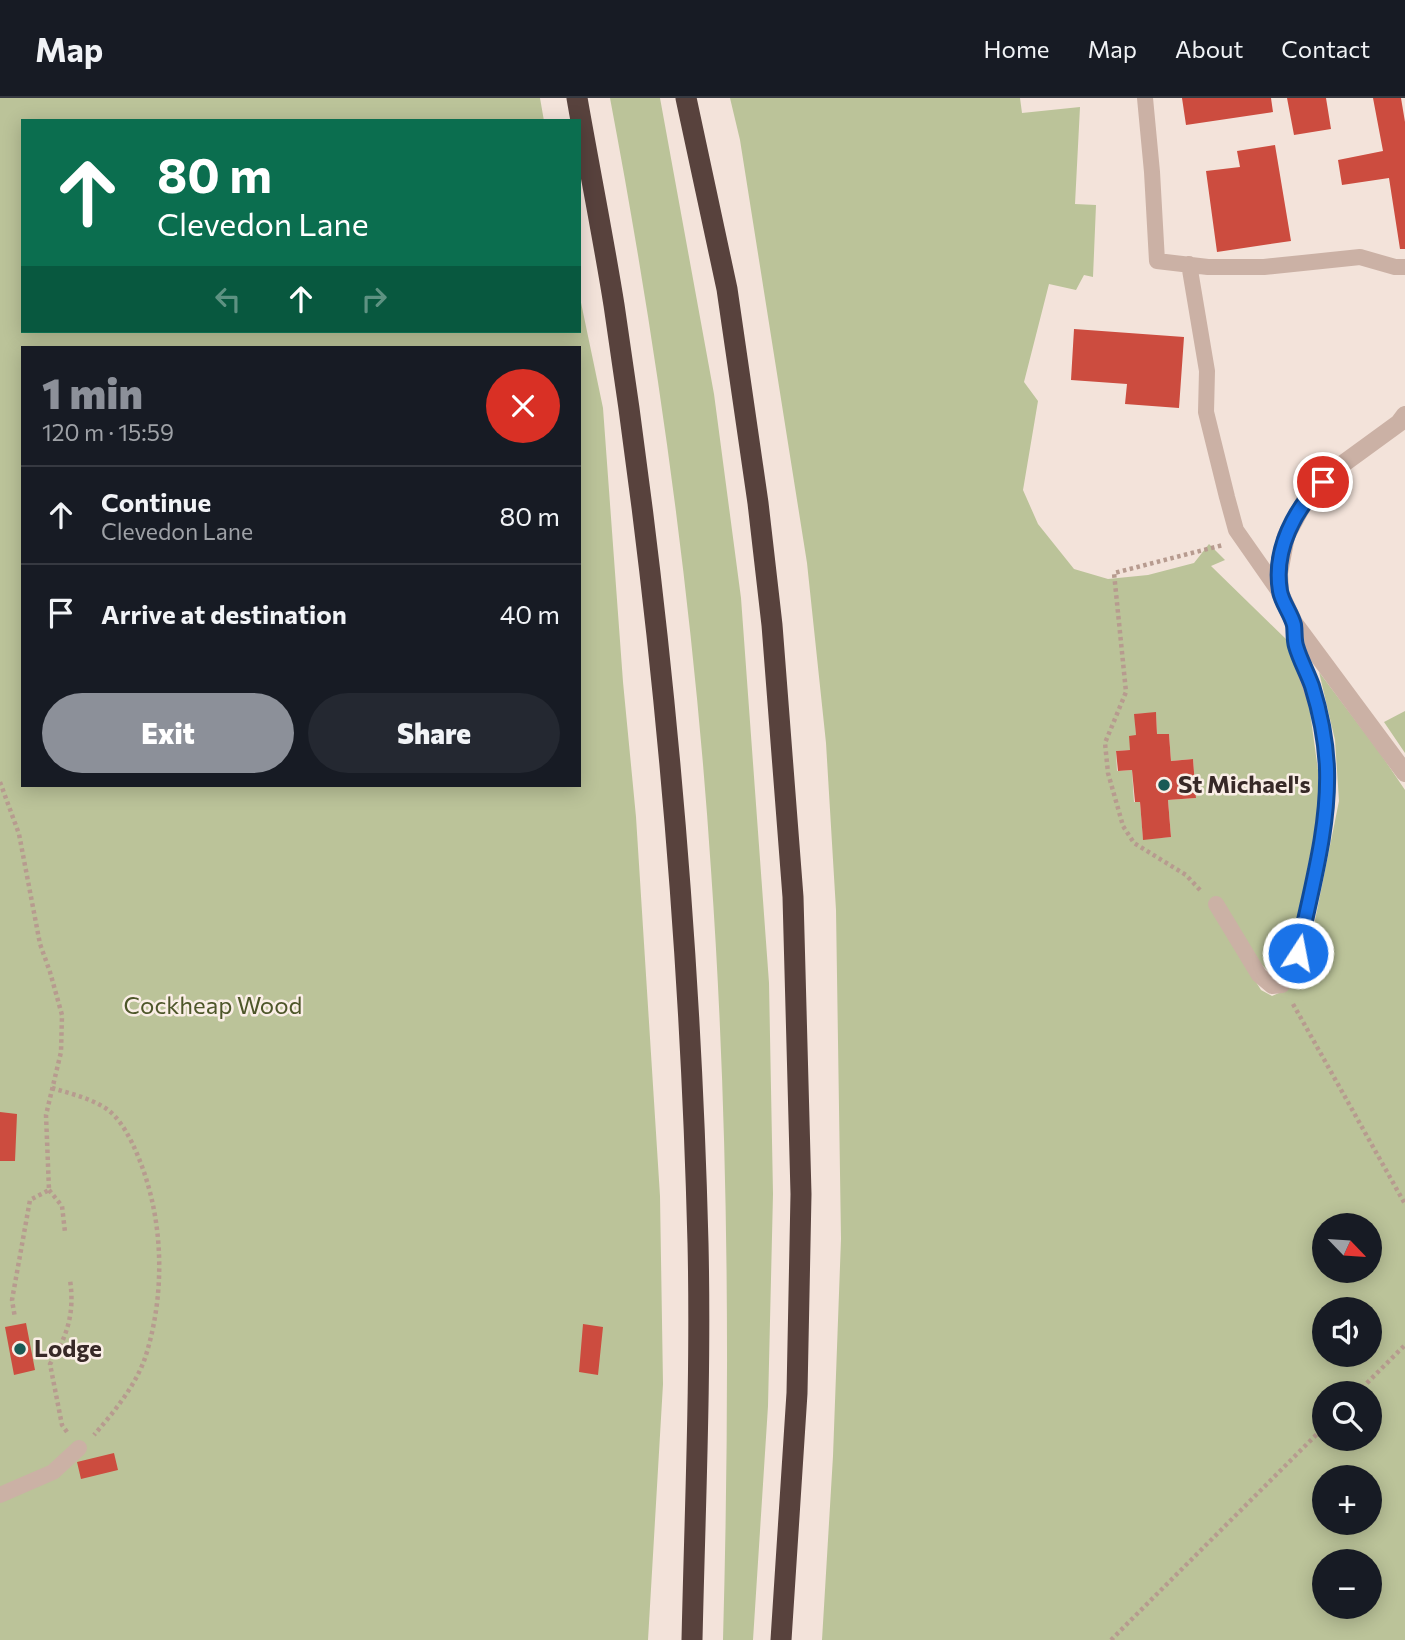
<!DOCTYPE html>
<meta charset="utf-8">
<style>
:root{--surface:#171b24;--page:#242831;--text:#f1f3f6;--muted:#9ea1a6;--line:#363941;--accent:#8c9099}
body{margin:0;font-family:Commissioner,sans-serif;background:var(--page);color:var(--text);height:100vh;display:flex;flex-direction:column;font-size:26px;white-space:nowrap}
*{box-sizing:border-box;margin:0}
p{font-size:23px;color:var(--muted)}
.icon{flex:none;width:38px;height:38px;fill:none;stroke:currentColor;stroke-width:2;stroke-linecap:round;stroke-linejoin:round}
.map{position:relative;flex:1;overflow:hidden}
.sheet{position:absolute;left:21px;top:248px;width:560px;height:441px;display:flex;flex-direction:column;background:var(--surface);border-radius:0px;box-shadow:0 4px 18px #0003}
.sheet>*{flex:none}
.banner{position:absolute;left:21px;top:21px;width:560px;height:214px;border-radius:0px;box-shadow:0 4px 18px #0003;background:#0b6e4f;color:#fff;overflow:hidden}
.needle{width:46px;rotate:115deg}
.buttons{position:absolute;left:1312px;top:1115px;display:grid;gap:14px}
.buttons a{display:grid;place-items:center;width:70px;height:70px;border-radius:50%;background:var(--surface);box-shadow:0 4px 18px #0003;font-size:35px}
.pin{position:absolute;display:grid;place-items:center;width:60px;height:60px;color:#fff;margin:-30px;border:4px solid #fff;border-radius:50%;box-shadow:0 2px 7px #0007}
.me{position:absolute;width:77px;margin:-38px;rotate:11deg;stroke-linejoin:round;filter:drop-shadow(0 0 5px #0008)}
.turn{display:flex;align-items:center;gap:24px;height:147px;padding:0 21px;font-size:32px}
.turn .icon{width:91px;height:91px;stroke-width:2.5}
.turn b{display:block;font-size:49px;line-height:60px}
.lanes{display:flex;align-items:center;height:66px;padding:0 21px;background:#0003;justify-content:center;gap:35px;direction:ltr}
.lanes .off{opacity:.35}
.round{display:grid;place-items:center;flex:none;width:74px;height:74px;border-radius:37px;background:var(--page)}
.headline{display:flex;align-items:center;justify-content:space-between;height:119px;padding:0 21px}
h1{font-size:42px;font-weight:800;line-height:52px;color:var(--accent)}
.cta{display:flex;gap:14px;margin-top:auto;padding:14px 21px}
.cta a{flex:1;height:80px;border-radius:42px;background:var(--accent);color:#fff;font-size:28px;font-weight:800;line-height:80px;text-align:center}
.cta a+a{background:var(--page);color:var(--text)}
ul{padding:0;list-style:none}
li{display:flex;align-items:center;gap:21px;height:98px;padding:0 21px;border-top:2px solid var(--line)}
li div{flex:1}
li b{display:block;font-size:26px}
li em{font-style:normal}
header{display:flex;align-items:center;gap:42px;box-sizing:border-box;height:98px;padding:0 35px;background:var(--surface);border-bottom:2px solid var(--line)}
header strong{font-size:33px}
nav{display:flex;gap:38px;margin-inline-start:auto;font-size:24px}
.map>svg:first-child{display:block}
</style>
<header>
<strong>Map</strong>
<nav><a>Home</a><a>Map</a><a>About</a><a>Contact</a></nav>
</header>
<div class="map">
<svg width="1405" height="1542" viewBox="0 0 1405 1542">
<rect width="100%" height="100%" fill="#f3e3da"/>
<path fill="#bbc399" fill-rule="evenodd" d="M0,0h540l4,23h-521v210h556v-38l24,115 20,274 13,135 24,379 3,188 -15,256h-648zM23,250h556v438h-556z
M610,0h50l54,296 27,204 28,385 4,211 -5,212 -15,234h-30c7,-257 6,-514 -12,-770 -17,-259 -53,-518 -101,-772z
M730,0h290l2,15 58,-6 -5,97 21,1 -3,72 -9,-2 -8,15 -27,-6 -25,98 14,19 -15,89 15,34 36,45 34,10 40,-4 46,-12 15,-19 16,16 -14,6 77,75 21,64 9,65 1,37 -25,135 -6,22 -8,10h-9l-53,-53 43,69 11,6 23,-10 11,-21 33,-164 -4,-61 -16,-68 61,81 25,37v850h-583l11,-184 8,-217 -5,-329 -10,-167 -19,-180 -67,-423zM1156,615l1,21h12l2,27 22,-2 3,39 -28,2 3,37 -28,2 -3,-37h-6l-2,-32 -15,1 -1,-20 14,-1 6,-15 -1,-21zM1325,1127h45v45h-45zM1325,1211h45v45h-45zM1325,1295h45v45h-45zM1325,1379h45v45h-45zM1325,1463h45v45h-45z
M1405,613v42l-21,-31z"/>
<path fill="#cc4c3f" d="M1182,0h89l2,14 -87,13z
M1287,0h39l5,31 -37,6z
M1373,0h28l4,24v127h-5l-11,-71 -47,7 -4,-25 45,-9z
M1275,47l16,96 -74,11 -11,-81 34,-4 -3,-16z
M1074,231l110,8 -5,71 -54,-4 2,-20 -56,-4z
M1156,614l1,22h12l2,27 22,-2 3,39 -28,2 3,37 -28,3 -3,-38h-5l-3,-32 -14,1 -2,-20 14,-1 -1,-14 7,-1 -2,-21z
M0,1014l17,2 -2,47h-15z
M26,1225l9,47 -21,5 -9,-48z
M583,1226l20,3 -5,48 -19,-3z
M114,1355l4,17 -37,9 -4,-17z"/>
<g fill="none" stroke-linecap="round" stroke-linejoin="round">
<path stroke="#b79b8f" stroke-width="4.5" stroke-dasharray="3.5 3.5" stroke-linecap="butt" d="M0,684l19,52 21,110 10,28 12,43 -1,37 -15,63 3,75 -19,10 -18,100 3,18
M1200,792l-14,-15 -52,-32 -11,-17 -15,-53 -3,-30 21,-51 -12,-119 109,-28
M1293,906l112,200
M52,990c16,5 34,9 50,18 15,8 25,26 32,41 29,63 33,140 12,208 -9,29 -32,57 -52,80
M49,1092l13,16 3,26
M1357,1295l48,-48
M67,1334l-5,-7 -12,-61c17,-27 25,-51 20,-84
M1111,1542l214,-214"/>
<path stroke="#cbb1a5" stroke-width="16" d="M1145,0l7,74 5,89 51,6h56l96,-10 35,10h10
M1189,166l18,107 -1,41 21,85 9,33 44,63
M1216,806l43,71 13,11 10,-1 12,-19 4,-13c14,-71 36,-144 26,-217 -6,-39 -27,-74 -30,-113
M0,1397l53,-23 26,-24"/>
<path stroke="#cbb1a5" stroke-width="18" d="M1405,317l-6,8 -59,43 -33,31 -21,39 -7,37 1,20 14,30 111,150"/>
<path stroke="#58423d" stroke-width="21" d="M577,0c12,69 26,138 37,207 47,310 76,624 84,938 3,132 -3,265 -6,397
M686,0l41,191 31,214 14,122 21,272 8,297 -4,199 -16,247"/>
</g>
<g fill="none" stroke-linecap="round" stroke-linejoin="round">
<g stroke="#114b97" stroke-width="18">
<path id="route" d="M1298,855c12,-60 31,-123 29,-184 -1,-27 -7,-57 -15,-83 -5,-14 -12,-26 -16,-40 -2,-7 -1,-14 -2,-21 -3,-12 -12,-22 -14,-34 -7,-41 15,-83 43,-109"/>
</g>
<use href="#route" stroke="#1a73e8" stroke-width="12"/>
</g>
<g fill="#1a5a55" stroke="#faeee6" stroke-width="2.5">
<circle cx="1164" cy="687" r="7"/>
<circle cx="20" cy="1251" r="7"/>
</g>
<g text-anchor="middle" stroke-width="5" stroke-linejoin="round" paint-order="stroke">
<g font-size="24" font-weight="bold" fill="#372927" stroke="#faeee6" text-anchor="start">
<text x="1178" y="695">St Michael's</text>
<text x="34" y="1259">Lodge</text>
</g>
<g font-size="24" fill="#4d5629" stroke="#faeee6">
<text x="213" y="916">Cockheap Wood</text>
</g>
</g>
</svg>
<div class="buttons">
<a><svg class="needle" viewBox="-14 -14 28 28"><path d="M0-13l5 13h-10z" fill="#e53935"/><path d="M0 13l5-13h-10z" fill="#9ea1a6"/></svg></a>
<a><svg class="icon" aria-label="sound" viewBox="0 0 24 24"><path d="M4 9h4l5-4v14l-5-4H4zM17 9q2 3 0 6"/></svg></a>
<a><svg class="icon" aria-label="search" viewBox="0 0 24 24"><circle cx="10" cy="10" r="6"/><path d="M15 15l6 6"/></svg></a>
<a>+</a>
<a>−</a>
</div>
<div class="pin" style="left:1323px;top:384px;background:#d93025"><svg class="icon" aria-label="arrive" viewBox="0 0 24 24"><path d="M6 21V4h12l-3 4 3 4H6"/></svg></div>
<svg class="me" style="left:1298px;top:855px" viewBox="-20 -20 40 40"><circle r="17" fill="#1a73e8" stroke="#fff" stroke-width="3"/><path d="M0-11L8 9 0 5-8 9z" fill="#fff"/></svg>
<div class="banner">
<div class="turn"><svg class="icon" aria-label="ahead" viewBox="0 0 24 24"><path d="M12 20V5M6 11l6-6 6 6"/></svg><div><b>80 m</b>Clevedon Lane</div></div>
<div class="lanes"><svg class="icon off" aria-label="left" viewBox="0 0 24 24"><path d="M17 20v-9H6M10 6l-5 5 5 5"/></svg><svg class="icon" aria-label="ahead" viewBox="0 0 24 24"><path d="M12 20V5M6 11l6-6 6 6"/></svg><svg class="icon off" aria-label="right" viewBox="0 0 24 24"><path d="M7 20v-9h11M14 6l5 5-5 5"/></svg></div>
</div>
<section class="sheet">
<div class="headline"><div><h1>1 min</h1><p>120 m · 15:59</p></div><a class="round" style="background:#d93025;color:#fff"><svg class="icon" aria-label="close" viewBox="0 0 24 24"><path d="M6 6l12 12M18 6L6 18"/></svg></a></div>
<ul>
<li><svg class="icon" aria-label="ahead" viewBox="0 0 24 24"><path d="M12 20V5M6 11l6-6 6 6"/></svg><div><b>Continue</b><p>Clevedon Lane</p></div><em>80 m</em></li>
<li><svg class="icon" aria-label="arrive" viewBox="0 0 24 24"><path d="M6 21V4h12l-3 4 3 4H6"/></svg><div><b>Arrive at destination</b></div><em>40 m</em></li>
</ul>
<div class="cta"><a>Exit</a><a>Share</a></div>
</section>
</div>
